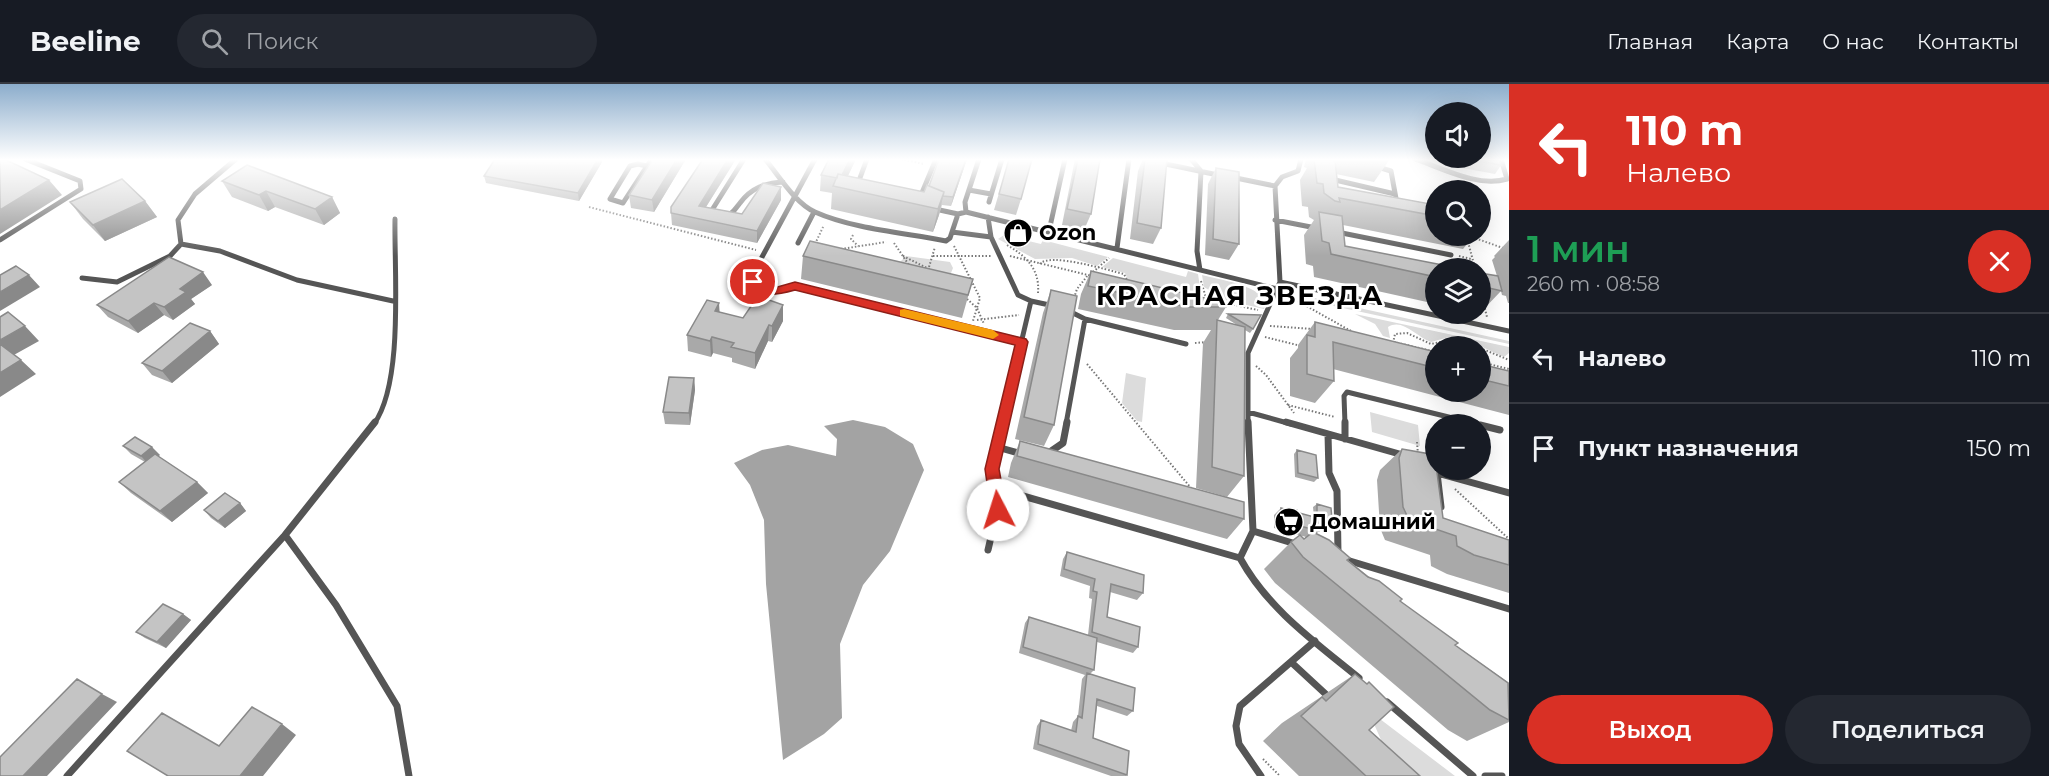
<!DOCTYPE html>
<html lang="ru">
<meta charset="utf-8">
<style>
:root{--surface:#171b24;--page:#242831;--text:#f1f3f6;--muted:#9ea1a6;--line:#363941;--accent:#d93025}
body{margin:0;font-family:Montserrat,sans-serif;background:var(--page);color:var(--text);height:100vh;display:flex;flex-direction:column;font-size:22px;white-space:nowrap}
*{box-sizing:border-box;margin:0}
p{font-size:20px;color:var(--muted)}
.icon{flex:none;width:33px;height:33px;fill:none;stroke:currentColor;stroke-width:2;stroke-linecap:round;stroke-linejoin:round}
.map{position:relative;flex:1;overflow:hidden}
.panel{display:flex;flex-direction:column;background:var(--surface);width:540px}
.panel>*{flex:none}
.banner{background:#d93025;color:#fff;overflow:hidden}
.fabs{position:absolute;left:1425px;top:18px;display:grid;gap:12px}
.fabs a{display:grid;place-items:center;width:66px;height:66px;border-radius:50%;background:var(--surface);box-shadow:0 6px 24px #0002;font-size:30px}
.pin{position:absolute;display:grid;place-items:center;width:51px;height:51px;color:#fff;margin:-26px;border:3px solid #fff;border-radius:50%;box-shadow:0 2px 6px #0007}
.me{position:absolute;width:66px;margin:-33px;rotate:355deg;stroke-linejoin:round;filter:drop-shadow(0 0 4px #0008)}
.turn{display:flex;align-items:center;gap:21px;height:126px;padding:0 18px;font-size:27px}
.turn .icon{width:78px;height:78px;stroke-width:2.5}
.turn b{display:block;font-size:42px;line-height:51px}
.round{display:grid;place-items:center;flex:none;width:63px;height:63px;border-radius:32px;background:var(--page)}
.head{display:flex;align-items:center;justify-content:space-between;height:102px;padding:0 18px}
h1{font-size:36px;font-weight:600;line-height:45px;color:#1e9e55}
.button{display:flex;gap:12px;margin-top:auto;padding:12px 18px}
.button a{flex:1;height:69px;border-radius:36px;background:var(--accent);color:#fff;font-size:24px;font-weight:600;line-height:69px;text-align:center}
.button a+a{background:var(--page);color:var(--text)}
ul{padding:0;list-style:none}
li{display:flex;align-items:center;gap:18px;height:90px;padding:0 18px;border-top:2px solid var(--line)}
li div{flex:1}
li b{display:block;font-size:22px}
li em{font-style:normal}
header{display:flex;align-items:center;gap:36px;box-sizing:border-box;height:84px;padding:0 30px;background:var(--surface);border-bottom:2px solid var(--line)}
header strong{font-size:28px}
nav{display:flex;gap:33px;margin-inline-start:auto;font-size:21px}
.search{width:420px;height:54px;background:var(--page);display:flex;align-items:center;gap:15px;box-sizing:border-box;padding:0 21px;border-radius:33px;color:var(--muted);font-size:22px}
main{display:flex;flex:1;min-height:0}
.map>svg:first-child{display:block}
</style>
<header>
<strong>Beeline</strong>
<div class="search"><svg class="icon" aria-label="search" viewBox="0 0 24 24"><circle cx="10" cy="10" r="6"/><path d="M15 15l6 6"/></svg>Поиск</div>
<nav><a>Главная</a><a>Карта</a><a>О нас</a><a>Контакты</a></nav>
</header>
<main>
<div class="map">
<svg width="1509" height="692" viewBox="0 0 1509 692">
<rect width="100%" height="100%" fill="#fff"/>
<path fill="#dcdcdc" d="M1004,151l37,9 2,-4 65,17 -11,9 -25,-8 -37,1 -37,-20z
M906,172l44,6 3,6 -4,10 -53,-12z
M1113,174l73,19 2,-6 10,3 3,20 -10,-2 -6,-5h-5l1,4 -9,2 -43,-11 -4,-9 -23,-6z
M1202,191c21,6 51,8 65,27l-3,7 -39,-9 -21,-13z
M1305,206l9,8 195,43v3l-203,-44z
M1355,230l154,33v6l-5,4 -41,-19 -14,-1 -18,5c-15,-5 -28,-24 -43,-15l2,11 -7,-2 -8,-12z
M1126,289l20,5 -4,44 -5,-1 -15,-18z
M1370,328l48,13 2,21 -48,-14z
M1380,635l75,57h-58l-23,-52z"/>
<path fill="#a3a3a3" d="M853,336l32,7 28,17 11,26 -34,81 -27,34 -23,59 2,74 -18,16 -41,26 -17,-176 -2,-64 -14,-35 -16,-22 28,-13 26,-5 48,11 1,-17 -13,-13z"/>
<g fill="none" stroke-linecap="round" stroke-linejoin="round">
<path stroke="#777" stroke-width="2" stroke-dasharray="1.5 2" stroke-linecap="butt" d="M901,75l23,5
M589,123l167,43
M853,151l-2,4 7,7
M1469,152l34,12
M1468,158l7,26
M894,159l15,22
M815,160l9,-19
M1007,161c19,11 33,24 31,48
M954,162l26,52 -7,23
M841,165l45,-7
M903,172l30,15
M933,172h58
M1010,172l82,20
M1459,172l12,3
M1040,180c9,-12 67,6 84,10l4,8
M929,183l6,-20
M1093,188l16,-14
M1201,197l5,17
M1182,210l76,16
M1292,210v4l59,33
M1074,214l3,-9 11,-14
M967,215l10,9 7,16
M1484,221l3,12
M977,236l42,-5
M1270,242l42,3
M1265,253l32,8
M1394,258l42,10
M1195,259l12,-1
M1393,259l2,-9 12,-1 24,11 23,-5 24,7
M1480,264l29,12
M1480,278l29,7
M1087,280l104,124
M1256,282l10,9 28,38
M1288,321l47,12
M1417,358l1,13
M1455,405l54,50
M1263,675l17,17"/>
<path stroke="#555" stroke-width="5" d="M765,75c14,17 30,44 50,53 38,17 91,21 131,29l4,-3 8,-24 8,-2
M815,75l-60,111 -1,12 4,6 16,4 21,-6 226,56
M979,75l-14,43 1,10 311,77
M1191,75l10,12 -4,80 3,19
M1366,75l2,5 23,7 6,33
M1415,75c27,9 63,29 92,20l-6,-20
M1161,79l57,12
M638,80l9,2 -24,37 -13,-4 20,-33z
M647,82l5,-7
M1231,93l44,9
M1331,95l64,15
M857,102l10,-27
M969,106l22,4
M919,116l17,-41
M989,118l13,-43
M935,125l23,5
M716,129l-4,-3 32,-51
M726,132c7,-2 9,-7 14,-13 11,-15 25,-20 43,-21
M988,133l3,20 27,58 13,6 -29,123
M1275,136l41,8
M1049,147l16,-72
M952,148l39,5
M1337,148l114,23
M0,156l81,-51 -1,-8 -55,-22
M798,159l16,-31
M181,160l39,7 77,29 96,21
M1117,164l12,-89
M82,194l35,4 53,-26 11,-12 -3,-24 17,-26 41,-35
M1280,198l229,49
M1031,217l23,5
M1069,227l16,8 101,25
M1248,328l43,12
M374,340c30,-42 20,-152 21,-205
M1066,340l19,-105
M1248,340v-71l32,-71 -5,-96 7,-9 16,-6 3,-12
M1345,340l-1,-28 3,-4 130,32"/>
<path stroke="#555" stroke-width="7" d="M1003,338l-11,47 2,14 8,7 238,68
M1248,338l5,109 -13,27c28,51 75,84 119,120
M1286,338l117,33
M1345,338v17
M1471,338l6,2
M1480,341l20,5
M1328,350l1,39 8,18 1,62
M997,363l25,7
M1047,370l16,-11 4,-21
M1432,381l5,8 4,34
M1437,389l72,20
M1253,447l46,14
M285,451l51,70 61,101 12,70
M988,466l14,-60
M1340,474l169,51
M1291,578l40,37
M1387,618l86,74
M67,692l218,-241 90,-113
M1261,692l-22,-32 -3,-18 4,-20 75,-65
M1485,692h17"/>
</g>
<path fill="#a9a9a9" d="M653,75h33l-32,53 -23,-4 -2,-13z
M736,75l-30,48 36,7 39,-14 -24,43 -85,-18 -1,-12z
M829,75h27l-8,17 76,16 5,-6 10,-27h28l-16,47 -9,-1 -3,10 -6,17 -102,-23 1,-16 -12,-2 1,-16z
M1009,75l12,40 -5,16 -22,-5z
M1075,75h25l-9,55 -7,16 -22,-5z
M1143,75h24l-6,69 -8,16 -23,-5 8,-68z
M1306,75h84l-16,23 -38,-8 2,13 98,18v31h38l-11,13 -120,-24 2,21 91,22v36l-122,-27 -1,-11 -7,-2 -2,-29 10,-15 -5,-3 -1,-10 -6,-1 -2,-26 7,-12 -3,-1z
M1451,75h48l2,6 -6,9 -43,-8z
M602,78l-23,39 -93,-18 -2,-7z
M1216,84l23,76 -10,16 -24,-5 3,-71z
M222,97l110,16 8,16 -16,12 -49,-18 -7,4 -36,-14z
M145,117l12,16 -52,24 -22,-22 -13,-17z
M1509,156v63h-1l-2,-7 -4,-1 -1,-4 -21,22v-40l17,3 -5,-16 3,-3 -1,-1z
M803,172l170,23 -11,39 -161,-39z
M1091,187l135,36 -8,13 19,5 -11,-7 2,-4 25,15 -3,4 -5,-3 -1,146 -17,21 -31,-9 7,-145 8,-13h-37l-96,-21 3,-15z
M212,201l-21,14 4,5 -22,16 -9,-5 -26,18 -30,-16 -11,-12z
M1051,206l3,135 -10,21 -29,-7 28,-126z
M719,219v9l24,6 40,-13v16l-11,21 -4,-1 -13,28 -23,-7v-4l-19,-5 -2,4 -23,-6 -1,-16z
M1315,238l121,30v40h44v-28l29,7v44l-176,-46 1,12 -19,22 -25,-7v-38l8,-10v-3z
M210,247l9,13 -47,39 -20,-8 -10,-12z
M694,294l1,12 -5,35 -25,-1 -2,-12z
M1020,357l224,78 -17,20 -219,-62 3,-14z
M123,362l37,9 -2,1 39,26 11,11 -36,29 -41,-29 -12,-11 26,-20 -14,-8z
M1402,365l41,69 66,22v53l-62,-19 -16,-8 -1,-11 -45,-15 -5,-12 -3,-48 3,-10z
M1297,366l21,28 -4,4 -19,-5 -1,-23z
M240,419l6,8 -21,17 -14,-10 -7,-8z
M1317,420l15,15 -4,4 -10,-3 1,11 -3,3 32,26 107,85 54,38v39l-42,19 -19,-11 -173,-147 -11,-14 27,-27 13,-3 2,-2 -32,-9v-13l7,-7 33,9 -1,-10z
M1067,468l76,41 -6,7 -27,-8 -3,25 31,30 -5,6 -36,-11 -3,28 -4,4 43,37 -6,5 -30,-10 -4,32 34,37 -1,1h-15l-78,-27 4,-23 4,-6 30,11 2,-9 5,-6 4,-37 3,-4 -66,-22 6,-30 4,-6 59,18 4,-36 -3,-1 1,-12 -30,-10 3,-17z
M183,530l8,6 -25,28 -21,-10 -9,-6z
M1355,590l14,56 51,46h-121l-36,-35 19,-18z"/>
<path fill="#898989" d="M598,75h3l1,3 -23,39 -1,-8z
M677,75h9l-32,53 -2,-12z
M728,75h8l-37,59v-12z
M850,75h6l-14,29 -2,-9z
M966,75h1l-16,47 2,-9z
M49,96l13,15 -62,39v-24z
M781,103v13l-24,43v-12z
M266,107l9,16 -7,4 -9,-16z
M944,108l-5,23 -6,17 5,-23z
M332,113l8,16 -16,12 -9,-16z
M145,117l12,16 -52,24 -12,-16z
M203,188l9,13 -21,14 4,5 -22,16 -9,-13 16,-18z
M29,191l11,12 -40,24v-19z
M154,219l10,12 -26,18 -10,-12z
M719,219l1,15 -5,-7z
M783,221v16l-11,21v-16z
M769,241l-1,16 -13,28v-16z
M25,242l14,15 -27,15 -12,-11v-5z
M210,247l9,13 -47,39 -10,-12z
M712,253l1,16 -2,4 -1,-16z
M21,276l15,14 -36,23v-24z
M694,294l1,12 -5,35 -1,-12z
M152,363l8,8 -12,9 -7,-8z
M197,398l11,11 -36,29 -12,-11z
M240,419l6,8 -21,17 -7,-7z
M183,530l8,6 -25,28 -9,-6z
M102,610l15,8 -70,74h-24z
M282,640l14,11 -33,41h-23z"/>
<path fill="#c4c4c4" stroke="#898989" stroke-width="1.5" d="M0,75h4l45,21 -49,30z
M495,75h103l-20,34 -94,-17z
M653,75h24l-25,41 -23,-5z
M703,75h25l-29,47 43,8 21,-31 18,4 -24,44 -86,-18v-6z
M829,75h21l-8,16 -4,-1 -1,4 -16,-3z
M939,75h27l-13,38 -10,-1 1,-4 -15,-6z
M1009,75h23l-11,40 -22,-5z
M1078,75h22l-9,55 -24,-5z
M1145,75h22l-6,69 -24,-5z
M1314,75h14l7,2 3,26 98,18v11l-97,-18 1,4 -5,-1 -11,-8 -1,-9 -6,-1z
M1469,75h30l2,6z
M247,81l85,32 -17,12 -49,-18 -7,4 -37,-14z
M1216,84l23,4v72l-26,-5z
M838,90l86,18 3,-7 17,7 -6,17 -105,-23z
M122,95l23,22 -52,24 -23,-23z
M1319,128l23,4 3,30 113,22h-22v9l-105,-23 -2,-11 -7,-2z
M810,157l163,38 -5,16 -165,-39z
M169,173l34,15 -23,17 6,3 -22,15 -10,-4 -26,18 -31,-16z
M16,182l13,9 -29,17v-17z
M1091,187l135,32v4h-39l-99,-21z
M1480,189l18,3 4,15 -22,-5z
M1051,206l26,6 -23,129 -30,-8z
M758,212l25,9 -11,21 -3,-1 -14,28 -24,-6 3,-4 -22,-6 -2,4 -23,-6 20,-35 12,3 -4,8 28,7z
M8,228l17,14 -25,14v-23z
M1228,230l33,1 -8,14z
M1217,236l28,7 -1,149 -32,-9z
M1315,238l121,30v16l-103,-26 1,39 -27,-7v-39l8,2z
M190,239l20,8 -48,40 -20,-8z
M0,260l21,16 -21,13z
M1480,280l29,7v15l-29,-7z
M669,293l25,1 -5,35 -26,-1z
M135,353l17,10 -11,9 -18,-10z
M1020,357l224,61v17l-227,-63z
M1402,365l28,5 6,11 7,53 66,22v25l-35,-10 -17,-9 -1,-10 -47,-16 -6,-13 -4,-49z
M1297,366l19,5 2,23 -20,-5z
M155,370l42,28 -37,29 -41,-29z
M225,409l15,10 -22,18 -14,-11z
M1317,420l14,4 1,11 -15,-4z
M1281,424l37,10 1,13 -38,-10z
M1313,448l16,8 21,18 -3,2 21,17 11,4 23,18 -2,2 58,42 -3,2 53,38 1,37 -19,-10 -187,-153 -12,-15 9,-7 4,4z
M1067,468l77,23 -1,18 -32,-9 -4,33 33,10 -2,20 -46,-15 5,-40 -4,-1 2,-12 -31,-10z
M163,520l20,10 -26,28 -21,-10z
M1029,533l68,21 -3,32 -71,-23z
M1087,589l48,15 -2,23 -36,-12 -4,39 36,13 -2,24 -89,-31 3,-24 35,12 2,-16 4,2z
M1355,590l12,10 2,-2 25,25 -25,23 51,46h-54l-65,-60 21,-19 4,4z
M77,595l25,15 -79,82h-23v-19z
M252,623l30,17 -42,52h-72l-41,-25 35,-38 57,33z"/>
<linearGradient id="sky" x2="0" y2="1"><stop stop-color="#8cadcc"/><stop offset="0.44" stop-color="#fff"/><stop offset="1" stop-color="#fff" stop-opacity="0"/></linearGradient>
<rect width="1509" height="172" fill="url(#sky)"/>
<path fill="#d93025" stroke="#8d1f18" stroke-width="1.5" d="M753,194l9,7 12,3 21,-6 231,57 2,3 -29,127 2,11 9,10 -7,25h-11l-2,-5 5,-18 -8,-9 -2,-14 30,-124 -220,-55c-18,5 -36,9 -47,-8z"/>
<path fill="#f59e0b" d="M904,225l89,21 6,5 -6,4 -93,-23v-6z"/>
<defs>
<g id="shop-disc" transform="scale(1.5)"><circle r="9.5" fill="#000" stroke="#fff"/><path d="M-5-2.5h2.3a2.7 3.5 0 0 1 5.4 0H5L5.5 6h-11ZM-1.5-2.5h3a1.5 2.3 0 0 0-3 0Z" fill="#fff"/></g>
<g id="supermarket-disc" transform="scale(1.5)"><circle r="9.5" fill="#000" stroke="#fff"/><path d="M-6-5.5h2.5l.6 2H6L4.5 2H-2.5L-4.4-4H-6ZM-1.5 3.2a1.3 1.3 0 1 0 .1 0ZM3 3.2a1.3 1.3 0 1 0 .1 0Z" fill="#fff"/></g>
</defs>
<g fill-rule="evenodd">
<use href="#shop-disc" x="1018" y="149"/>
<use href="#supermarket-disc" x="1289" y="438"/>
</g>
<g text-anchor="middle" stroke-width="5" stroke-linejoin="round" paint-order="stroke">
<g font-size="21" font-weight="bold" fill="#000" stroke="#fff" text-anchor="start">
<text x="1039" y="156">Ozon</text>
<text x="1310" y="445">Домашний</text>
</g>
<g font-size="27" font-weight="bold" letter-spacing="1.5" fill="#000" stroke="#fff">
<text x="1240" y="221">КРАСНАЯ ЗВЕЗДА</text>
</g>
</g>
</svg>
<div class="fabs">
<a><svg class="icon" aria-label="sound" viewBox="0 0 24 24"><path d="M4 9h4l5-4v14l-5-4H4zM17 9q2 3 0 6"/></svg></a>
<a><svg class="icon" aria-label="search" viewBox="0 0 24 24"><circle cx="10" cy="10" r="6"/><path d="M15 15l6 6"/></svg></a>
<a><svg class="icon" aria-label="layers" viewBox="0 0 24 24"><path d="M12 4l9 5-9 5-9-5zM3 14l9 5 9-5"/></svg></a>
<a>+</a>
<a>−</a>
</div>
<div class="pin" style="left:753px;top:198px;background:#d93025"><svg class="icon" aria-label="arrive" viewBox="0 0 24 24"><path d="M6 21V4h12l-3 4 3 4H6"/></svg></div>
<svg class="me" style="left:998px;top:426px" viewBox="-20 -20 40 40"><circle r="19" fill="#fff"/><path d="M0-13L10 11 0 6-10 11z" fill="#d93025"/></svg>
</div>
<section class="panel">
<div class="banner">
<div class="turn"><svg class="icon" aria-label="left" viewBox="0 0 24 24"><path d="M17 20v-9H6M10 6l-5 5 5 5"/></svg><div><b>110 m</b>Налево</div></div>
</div>
<div class="head"><div><h1>1 мин</h1><p>260 m · 08:58</p></div><a class="round" style="background:#d93025;color:#fff"><svg class="icon" aria-label="close" viewBox="0 0 24 24"><path d="M6 6l12 12M18 6L6 18"/></svg></a></div>
<ul>
<li><svg class="icon" aria-label="left" viewBox="0 0 24 24"><path d="M17 20v-9H6M10 6l-5 5 5 5"/></svg><div><b>Налево</b></div><em>110 m</em></li>
<li><svg class="icon" aria-label="arrive" viewBox="0 0 24 24"><path d="M6 21V4h12l-3 4 3 4H6"/></svg><div><b>Пункт назначения</b></div><em>150 m</em></li>
</ul>
<div class="button"><a>Выход</a><a>Поделиться</a></div>
</section>
</main>
